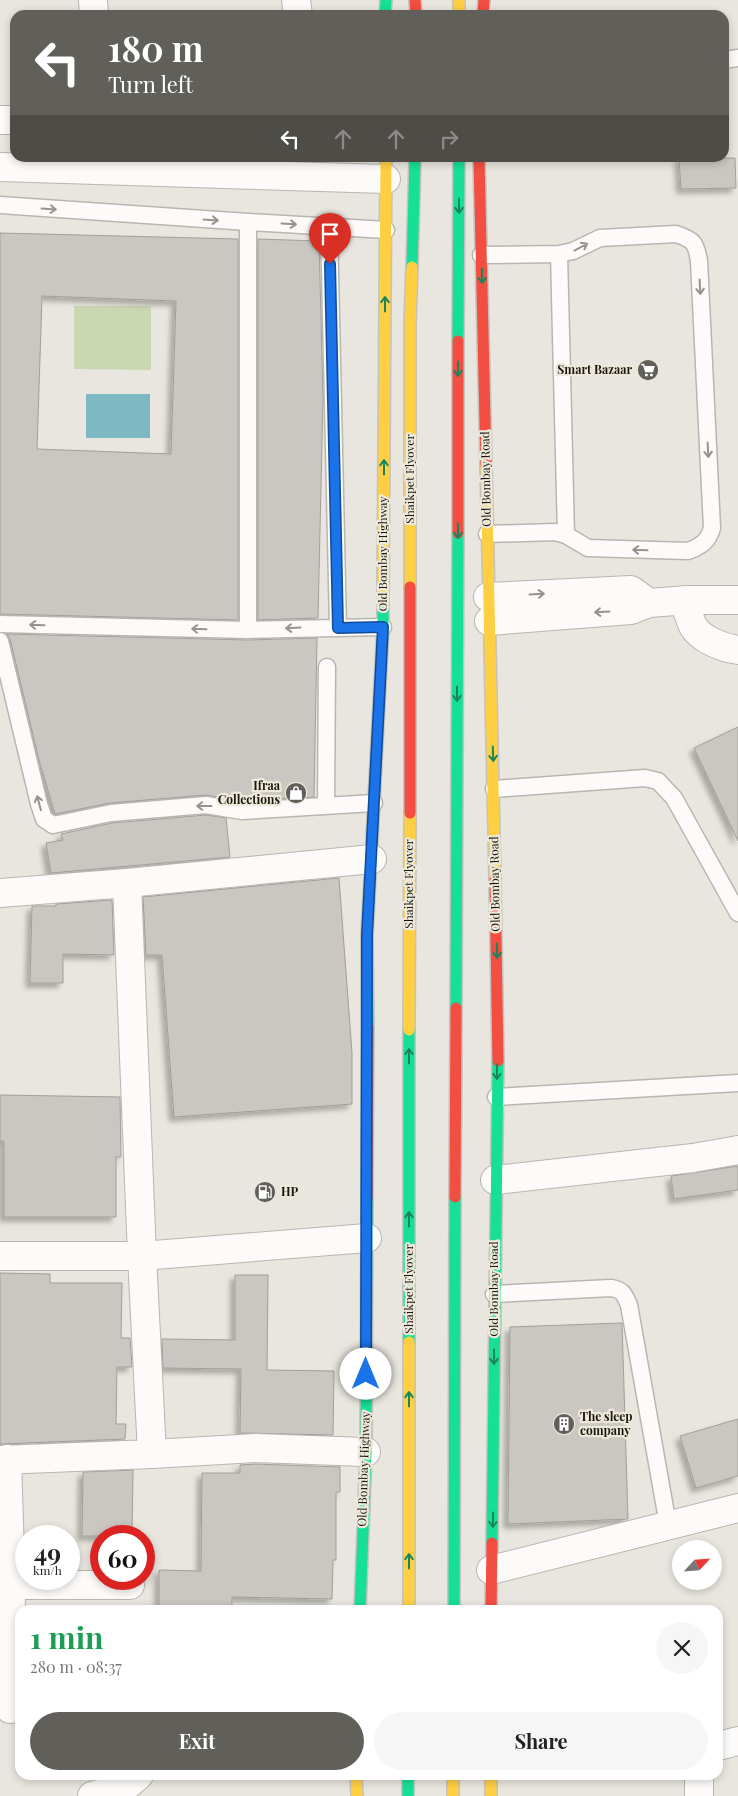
<!DOCTYPE html>
<meta charset="utf-8">
<style>
:root{--surface:#fff;--page:#f6f6f6;--text:#222;--muted:#767676;--accent:#615f59}
body{margin:0;font-family:"Playfair Display",serif;background:var(--page);color:var(--text);height:100vh;display:flex;flex-direction:column;font-size:19px;white-space:nowrap}
*{box-sizing:border-box;margin:0}
p{font-size:16px;color:var(--muted)}
.icon{flex:none;width:28px;height:28px;fill:none;stroke:currentColor;stroke-width:2;stroke-linecap:round;stroke-linejoin:round}
.map{position:relative;flex:1;overflow:hidden}
.panel{position:absolute;left:15px;top:1605px;width:708px;height:175px;display:flex;flex-direction:column;background:var(--surface);border-radius:15px;box-shadow:0 2px 8px #0003}
.panel>*{flex:none}
.guide{position:absolute;left:10px;top:10px;width:719px;height:152px;border-radius:15px;box-shadow:0 2px 8px #0003;background:#615f59;color:#fff;overflow:hidden}
.needle{width:32px;rotate:64deg}
.buttons{position:absolute;left:672px;top:1540px;display:grid;gap:10px}
.buttons a{display:grid;place-items:center;width:50px;height:50px;border-radius:50%;background:var(--surface);box-shadow:0 2px 8px #0003;font-size:25px}
.speed{position:absolute;left:15px;top:1525px;display:flex;gap:10px;font-size:25px;font-weight:700;text-align:center}
.speed>*{display:grid;place-content:center;width:65px;height:65px;border-radius:50%;background:var(--surface);box-shadow:0 2px 8px #0003;line-height:1}
.speed small{font-size:12px;font-weight:400}
.speed .limit{border:8px solid #d22;background:#fff;color:#111}
.pin{position:absolute;display:grid;place-items:center;width:42px;height:42px;color:#fff;margin:-51px -21px;border-radius:50% 50% 50% 0;rotate:-45deg;box-shadow:0 0 5px #0007}
.pin .icon{rotate:45deg}
.me{position:absolute;width:55px;margin:-28px;rotate:0deg;stroke-linejoin:round;filter:drop-shadow(0 0 4px #0008)}
.turn{display:flex;align-items:center;gap:18px;height:105px;padding:0 15px;font-size:22px}
.turn .icon{width:65px;height:65px;stroke-width:2.5}
.turn b{display:block;font-size:35px;line-height:42px}
.lanes{display:flex;align-items:center;height:48px;padding:0 15px;background:#0003;justify-content:center;gap:25px;direction:ltr}
.lanes .off{opacity:.35}
.round{display:grid;place-items:center;flex:none;width:52px;height:52px;border-radius:26px;background:var(--page)}
.head{display:flex;align-items:center;justify-content:space-between;height:85px;padding:0 15px}
h1{font-size:30px;font-weight:700;line-height:38px;color:#1e9e55}
.action{display:flex;gap:10px;margin-top:auto;padding:10px 15px}
.action a{flex:1;height:58px;border-radius:30px;background:var(--accent);color:#fff;font-size:20px;font-weight:700;line-height:58px;text-align:center}
.action a+a{background:var(--page);color:var(--text)}
.map>svg:first-child{display:block}
</style>
<div class="map">
<svg width="738" height="1796" viewBox="0 0 738 1796">
<defs>
<filter id="shadow"><feDropShadow dx="-4.5" dy="4.5" stdDeviation="2.5" flood-color="#0004"/></filter>
</defs>
<rect width="100%" height="100%" fill="#e8e6de"/>
<path fill="#cad7b3" d="M74,306h77v64l-77,-1z"/>
<path fill="#7eb8c2" d="M86,394h64v44h-64z"/>
<path fill="#cac6c1" stroke="#a29e99" fill-rule="evenodd" filter="url(#shadow)" d="M679,158h56l1,30 -55,1z
M0,233l238,6v381l-238,-6zM42,296l134,5 -5,153 -134,-5z
M258,239l61,2 4,157 -5,220 -60,2z
M7,634l241,6 69,-2 -3,159 -71,4 -38,-6 -95,8 -55,11 -16,-54 -29,-121z
M738,727v114l-44,-93z
M206,815l20,3 4,39 -179,16 -5,-30 17,-3 -2,-6 51,-11z
M339,878l13,175v51l-178,13 -12,-162h-16l-3,-58z
M112,900l2,55 -51,-1v29h-33l2,-77h24v-2z
M0,1095l120,2 1,60h-5v60h-112v-76h-4z
M738,1166v24l-64,9 -3,-23z
M0,1273l50,1v9h72l-1,55h9l2,29h-15l-1,57h10l-1,15 -125,5z
M235,1275h33l-1,95 67,1 -1,64 -93,-2 1,-64 -78,-1 -1,-29 73,1z
M622,1323l6,196 -120,5 2,-197z
M738,1419v57l-42,12 -16,-52z
M256,1464l84,3v25h-4v68h-3l-1,39 -100,-2v13h-73v-40l42,1 1,-98h38v-8z
M133,1470l-1,66h-50l1,-64z"/>
<g fill="none" stroke-linecap="round" stroke-linejoin="round">
<g stroke="#b8b6b0" stroke-width="19">
<path id="lane" d="M724,60l14,-2
M0,205l248,17 138,8
M329,226l9,402
M559,254l7,281
M481,255l78,-1 14,-3 27,-13 76,-4c18,6 20,9 23,27l13,267c-4,14 -11,18 -24,23l-100,-3 -22,-13 -11,-3 -68,2
M0,624l248,6 135,-3
M248,630v-408
M0,641l39,163 5,15 9,6 58,-12 95,-8 36,6 132,-8
M494,789l151,-11 13,3 16,17 64,115
M326,806l1,-139
M496,1097l242,-14
M494,1294l117,-6c12,2 13,6 18,17l39,220"/>
</g>
<g stroke="#b8b6b0" stroke-width="30">
<path id="street" d="M93,0l1,15
M296,0l2,15
M0,120h15
M0,167l386,12
M488,597l143,-7 18,13
M683,600c4,8 6,18 10,26 8,14 31,22 45,24
M489,621l142,-11 18,-7 39,-3h50
M127,883l15,373 10,198
M0,893l127,-10 245,-24
M495,1180l198,-22 45,-8
M0,1256h142l225,-18
M7,1459l4,126 -1,124
M0,1460l152,-6 104,-6 110,4
M491,1570l247,-62
M11,1585h119
M718,1746l20,-5
M699,1775v21
M92,1796l33,-9 14,-12"/>
</g>
<g stroke="#c4c3bf" stroke-width="14">
<path id="fast" d="M385,15l1,-15
M412,267l3,-109
M458,341l1,-183
M456,1008l2,-475
M368,1028l-1,-93 16,-308v-34
M409,1342v-312
M492,1543l6,-482
M360,1610l6,-158 1,-254
M454,1610l1,-413
M408,1775v21"/>
</g>
<g stroke="#c4c3bf" stroke-width="14">
<path id="slow" d="M459,0v15
M486,465l9,415
M410,587v-263l2,-57
M383,593l3,-435
M409,1030l1,-217
M409,1610v-268
M356,1775l1,21
M453,1775v21
M491,1775v21"/>
</g>
<g stroke="#c4c3bf" stroke-width="14">
<path id="jam" d="M415,0l1,15
M483,15l1,-15
M479,158l7,307
M458,533v-192
M410,813v-226
M495,880l3,181
M455,1197l1,-189
M367,1198l1,-170
M491,1610l1,-67"/>
</g>
<use href="#lane" stroke="#fcfbfa" stroke-width="16"/>
<use href="#street" stroke="#fcfbfa" stroke-width="28"/>
<use href="#fast" stroke="#16e098" stroke-width="11"/>
<use href="#slow" stroke="#ffcf43" stroke-width="11"/>
<use href="#jam" stroke="#f24e42" stroke-width="11"/>
</g>
<defs><path id="oneway-shaft" d="M-6 0H5M1.5-3L5.5 0L1.5 3" fill="none" stroke-width="1.6" stroke-linecap="round" stroke-linejoin="round" transform="scale(1.25)"/></defs>
<g stroke="#17865b">
<use href="#oneway-shaft" transform="translate(459 206) rotate(90)"/>
<use href="#oneway-shaft" transform="translate(482 276) rotate(89)"/>
<use href="#oneway-shaft" transform="translate(385 304) rotate(-90)"/>
<use href="#oneway-shaft" transform="translate(458 369) rotate(90)"/>
<use href="#oneway-shaft" transform="translate(384 467) rotate(-90)"/>
<use href="#oneway-shaft" transform="translate(458 531) rotate(90)"/>
<use href="#oneway-shaft" transform="translate(457 694) rotate(90)"/>
<use href="#oneway-shaft" transform="translate(493 754) rotate(88)"/>
<use href="#oneway-shaft" transform="translate(497 951) rotate(89)"/>
<use href="#oneway-shaft" transform="translate(409 1056) rotate(-90)"/>
<use href="#oneway-shaft" transform="translate(497 1072) rotate(91)"/>
<use href="#oneway-shaft" transform="translate(409 1219) rotate(-90)"/>
<use href="#oneway-shaft" transform="translate(494 1357) rotate(90)"/>
<use href="#oneway-shaft" transform="translate(409 1399) rotate(-90)"/>
<use href="#oneway-shaft" transform="translate(493 1520) rotate(91)"/>
<use href="#oneway-shaft" transform="translate(409 1561) rotate(-90)"/>
</g>
<g stroke="#959491">
<use href="#oneway-shaft" transform="translate(49 209) rotate(4)"/>
<use href="#oneway-shaft" transform="translate(211 220) rotate(4)"/>
<use href="#oneway-shaft" transform="translate(289 224) rotate(3)"/>
<use href="#oneway-shaft" transform="translate(581 247) rotate(-28)"/>
<use href="#oneway-shaft" transform="translate(700 287) rotate(87)"/>
<use href="#oneway-shaft" transform="translate(708 450) rotate(87)"/>
<use href="#oneway-shaft" transform="translate(640 550) rotate(-178)"/>
<use href="#oneway-shaft" transform="translate(537 594) rotate(-3)"/>
<use href="#oneway-shaft" transform="translate(602 612) rotate(177)"/>
<use href="#oneway-shaft" transform="translate(37 625) rotate(-178)"/>
<use href="#oneway-shaft" transform="translate(293 628) rotate(177)"/>
<use href="#oneway-shaft" transform="translate(199 629) rotate(-178)"/>
<use href="#oneway-shaft" transform="translate(39 803) rotate(-105)"/>
<use href="#oneway-shaft" transform="translate(204 806) rotate(180)"/>
</g>
<g fill="none" stroke-linecap="round" stroke-linejoin="round">
<g stroke="#114b97" stroke-width="12">
<path id="route" d="M330,264l8,364 45,-1 -16,308 -1,439"/>
</g>
<use href="#route" stroke="#1a73e8" stroke-width="9"/>
</g>
<defs>
<g id="supermarket-disc" transform="scale(1.125)"><circle r="9.5" fill="#615f59" stroke="#ede8d9"/><path d="M-6-5.5h2.5l.6 2H6L4.5 2H-2.5L-4.4-4H-6ZM-1.5 3.2a1.3 1.3 0 1 0 .1 0ZM3 3.2a1.3 1.3 0 1 0 .1 0Z" fill="#fff"/></g>
<g id="shop-disc" transform="scale(1.125)"><circle r="9.5" fill="#615f59" stroke="#ede8d9"/><path d="M-5-2.5h2.3a2.7 3.5 0 0 1 5.4 0H5L5.5 6h-11ZM-1.5-2.5h3a1.5 2.3 0 0 0-3 0Z" fill="#fff"/></g>
<g id="fuel-disc" transform="scale(1.125)"><circle r="9.5" fill="#615f59" stroke="#ede8d9"/><path d="M-5.5-6h7V0h2V4h1.3V-2.5L3-4.5l.8-.8L6-3V5H2.5V1h-1V6h-7ZM-4.2-4.7v3.2H.2V-4.7Z" fill="#fff"/></g>
<g id="building-disc" transform="scale(1.125)"><circle r="9.5" fill="#615f59" stroke="#ede8d9"/><path d="M-4-6H4V6H1V3H-1V6H-4ZM-2.5-4.3h1.7v1.8h-1.7ZM.8-4.3h1.7v1.8H.8ZM-2.5-1h1.7V.8h-1.7ZM.8-1h1.7V.8H.8Z" fill="#fff"/></g>
</defs>
<g fill-rule="evenodd">
<use href="#supermarket-disc" x="648" y="370"/>
<use href="#shop-disc" x="296" y="793"/>
<use href="#fuel-disc" x="265" y="1192"/>
<use href="#building-disc" x="564" y="1424"/>
</g>
<g text-anchor="middle" stroke-width="4.5" stroke-linejoin="round" paint-order="stroke">
<g font-size="12" font-weight="bold" fill="#181711" stroke="#ede8d9" text-anchor="end">
<text x="632" y="374">Smart Bazaar</text>
<text x="280" y="790">Ifraa<tspan x="280" dy="14">Collections</tspan></text>
<text x="281" y="1196" text-anchor="start">HP</text>
<text x="580" y="1421" text-anchor="start">The sleep<tspan x="580" dy="14">company</tspan></text>
</g>
<g font-size="12" fill="#181711" stroke="#ede8d9">
<text transform="translate(410 479) rotate(-90)" y="4">Shaikpet Flyover</text>
<text transform="translate(486 479) rotate(-91)" y="4">Old Bombay Road</text>
<text transform="translate(383 554) rotate(-90)" y="4">Old Bombay Highway</text>
<text transform="translate(409 884) rotate(-90)" y="4">Shaikpet Flyover</text>
<text transform="translate(495 884) rotate(-91)" y="4">Old Bombay Road</text>
<text transform="translate(409 1289) rotate(-90)" y="4">Shaikpet Flyover</text>
<text transform="translate(494 1289) rotate(-90)" y="4">Old Bombay Road</text>
<text transform="translate(364 1469) rotate(-88)" y="4">Old Bombay Highway</text>
</g>
</g>
</svg>
<div class="buttons">
<a><svg class="needle" viewBox="-14 -14 28 28"><path d="M0-13l5 13h-10z" fill="#e53935"/><path d="M0 13l5-13h-10z" fill="#767676"/></svg></a>
</div>
<div class="speed"><div>49<small>km/h</small></div><div class="limit">60</div></div>
<div class="pin" style="left:330px;top:264px;background:#d93025"><svg class="icon" aria-label="arrive" viewBox="0 0 24 24"><path d="M6 21V4h12l-3 4 3 4H6"/></svg></div>
<svg class="me" style="left:366px;top:1374px" viewBox="-20 -20 40 40"><circle r="19" fill="#fff"/><path d="M0-13L10 11 0 6-10 11z" fill="#1a73e8"/></svg>
<div class="guide">
<div class="turn"><svg class="icon" aria-label="left" viewBox="0 0 24 24"><path d="M17 20v-9H6M10 6l-5 5 5 5"/></svg><div><b>180 m</b>Turn left</div></div>
<div class="lanes"><svg class="icon" aria-label="left" viewBox="0 0 24 24"><path d="M17 20v-9H6M10 6l-5 5 5 5"/></svg><svg class="icon off" aria-label="ahead" viewBox="0 0 24 24"><path d="M12 20V5M6 11l6-6 6 6"/></svg><svg class="icon off" aria-label="ahead" viewBox="0 0 24 24"><path d="M12 20V5M6 11l6-6 6 6"/></svg><svg class="icon off" aria-label="right" viewBox="0 0 24 24"><path d="M7 20v-9h11M14 6l5 5-5 5"/></svg></div>
</div>
<section class="panel">
<div class="head"><div><h1>1 min</h1><p>280 m · 08:37</p></div><a class="round"><svg class="icon" aria-label="close" viewBox="0 0 24 24"><path d="M6 6l12 12M18 6L6 18"/></svg></a></div>
<div class="action"><a>Exit</a><a>Share</a></div>
</section>
</div>
